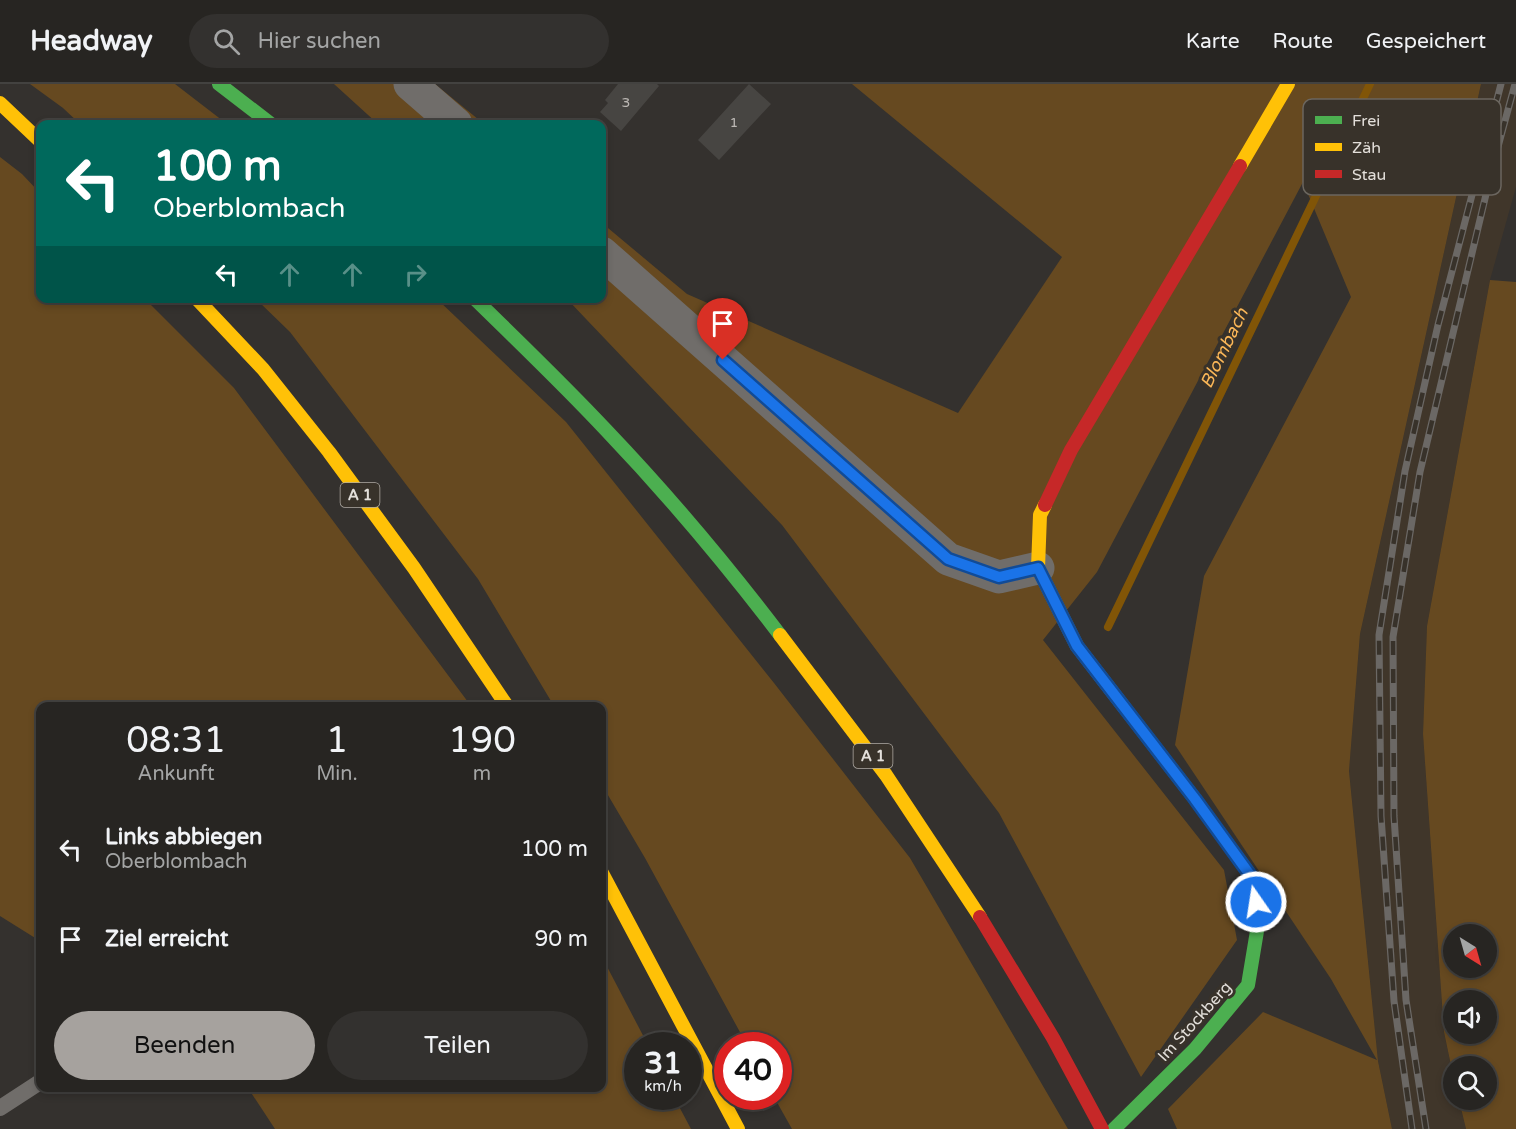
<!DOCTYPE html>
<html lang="de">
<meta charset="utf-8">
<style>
:root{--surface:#272522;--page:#33312f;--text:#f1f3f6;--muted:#a4a5a5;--line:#434240;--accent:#a6a29e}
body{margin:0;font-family:"Varela Round",sans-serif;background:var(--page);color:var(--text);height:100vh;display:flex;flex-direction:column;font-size:22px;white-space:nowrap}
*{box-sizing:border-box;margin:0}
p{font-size:20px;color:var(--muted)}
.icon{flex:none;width:33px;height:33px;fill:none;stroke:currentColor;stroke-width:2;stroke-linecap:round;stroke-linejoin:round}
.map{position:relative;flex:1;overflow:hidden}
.drawer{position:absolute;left:36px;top:618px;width:570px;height:390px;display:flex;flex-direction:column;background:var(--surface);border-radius:12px;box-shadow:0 3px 9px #0003,0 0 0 2px var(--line)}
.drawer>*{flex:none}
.guide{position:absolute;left:36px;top:36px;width:570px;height:183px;border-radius:12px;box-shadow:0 3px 9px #0003,0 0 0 2px var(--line);background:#00695c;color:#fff;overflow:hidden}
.needle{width:39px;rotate:143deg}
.fabs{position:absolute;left:1443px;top:840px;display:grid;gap:12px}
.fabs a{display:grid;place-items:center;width:54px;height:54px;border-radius:50%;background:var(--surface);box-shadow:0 3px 9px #0003,0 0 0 2px var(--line);font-size:30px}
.speed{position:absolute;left:624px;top:948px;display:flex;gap:12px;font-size:30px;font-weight:700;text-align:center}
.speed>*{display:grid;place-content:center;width:78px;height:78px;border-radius:50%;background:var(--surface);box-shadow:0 3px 9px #0003,0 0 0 2px var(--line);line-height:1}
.speed small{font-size:15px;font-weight:400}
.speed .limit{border:9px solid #d22;background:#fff;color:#111}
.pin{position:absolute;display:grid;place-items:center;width:51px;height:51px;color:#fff;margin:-62px -26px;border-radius:50% 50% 50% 0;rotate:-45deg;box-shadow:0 0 6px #0007}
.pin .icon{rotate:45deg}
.me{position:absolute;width:66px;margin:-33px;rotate:347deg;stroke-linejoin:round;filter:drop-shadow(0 0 4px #0008)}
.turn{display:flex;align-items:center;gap:21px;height:126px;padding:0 18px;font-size:27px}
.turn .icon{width:78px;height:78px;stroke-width:2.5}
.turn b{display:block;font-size:42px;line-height:51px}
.lanes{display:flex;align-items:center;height:57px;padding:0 18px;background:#0003;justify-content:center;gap:30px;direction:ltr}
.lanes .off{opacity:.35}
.eta{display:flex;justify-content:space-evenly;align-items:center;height:102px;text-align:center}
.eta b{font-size:36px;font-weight:600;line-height:42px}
.button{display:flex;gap:12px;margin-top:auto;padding:12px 18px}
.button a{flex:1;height:69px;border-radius:36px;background:var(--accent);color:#111;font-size:24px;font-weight:600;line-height:69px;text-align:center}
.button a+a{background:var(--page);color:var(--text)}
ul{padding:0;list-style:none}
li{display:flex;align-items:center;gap:18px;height:90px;padding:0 18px}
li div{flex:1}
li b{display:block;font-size:22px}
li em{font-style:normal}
header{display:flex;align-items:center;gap:36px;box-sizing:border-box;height:84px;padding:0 30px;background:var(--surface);border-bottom:2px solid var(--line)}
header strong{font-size:28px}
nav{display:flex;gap:33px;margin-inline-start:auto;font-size:21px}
.search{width:420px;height:54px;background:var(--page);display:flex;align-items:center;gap:15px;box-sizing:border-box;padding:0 21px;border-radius:33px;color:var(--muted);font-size:22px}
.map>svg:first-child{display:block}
</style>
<header>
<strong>Headway</strong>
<div class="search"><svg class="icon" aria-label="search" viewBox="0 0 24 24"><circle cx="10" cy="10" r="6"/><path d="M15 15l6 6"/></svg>Hier suchen</div>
<nav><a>Karte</a><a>Route</a><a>Gespeichert</a></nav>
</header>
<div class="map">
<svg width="1516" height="1045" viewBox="0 0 1516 1045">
<rect width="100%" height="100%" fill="#34312e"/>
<path fill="#40362a" d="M1481,0h35v103l-26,93 -63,346 -4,108 21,298 9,43 1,25h5l7,29h-74l-14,-68 -29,-291 11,-136z"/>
<path fill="#664920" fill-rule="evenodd" d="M30,0h145l52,40h-147l-17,-16z
M334,0h101l49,40h-106z
M852,0h629l-121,550 -11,137 29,290 14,68h-215l-9,-20 95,-97 114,48 -46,-81 -156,-234 29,-169 147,-279 -48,-115 -206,390 -54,68 181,230 13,70 -96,137 -142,-264 -217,-288 -215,-226 35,-1v-75l85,71 271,119 104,-156z
M0,73l22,17 18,19v105l105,1 89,89 237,318h-431v235l-40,-25z
M1490,196l26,2v847h-50l-7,-29h27v-34h-32l-1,9 -9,-43 -21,-298 4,-108zM1454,850h32v34h-32zM1454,916h32v34h-32z
M256,215h181l129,123 208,261 136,175 158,271h-276l-18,-32 4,-1v-50l-31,-1 -102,-187 -43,-73v-79h-48l-76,-127 -188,-247z
M602,873l46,88 -10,1v50l36,1 17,32h-416l-27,-41h354z"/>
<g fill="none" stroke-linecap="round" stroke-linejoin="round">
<path stroke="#815507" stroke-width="8" d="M1108,543l262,-543"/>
</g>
<path fill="#474542" d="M618,0h39l2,2 -38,45 -21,-19 8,-9 -3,-3z
M749,0l22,20 -52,56 -21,-20z"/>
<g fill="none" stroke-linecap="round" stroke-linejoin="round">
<path stroke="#706d6a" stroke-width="16" d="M0,1024l40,-26"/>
<path stroke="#706d6a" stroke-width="33" d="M410,0l46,40
M602,169l346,306 51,18 39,-9"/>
<path stroke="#4caf50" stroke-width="14" d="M219,0l52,40
M474,214c45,44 90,87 132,132 62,65 120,134 174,205
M1114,1045l81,-80 53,-64 10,-60 -5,-46 -58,-80 -71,-92"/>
<path stroke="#ffc107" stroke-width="14" d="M0,19l40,38
M1240,82l48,-82
M196,214l67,71 66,83 85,116 93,138
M1045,421l-5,10 -2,53 39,78 47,61
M780,551l106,140 94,142
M602,789l136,256"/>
<path stroke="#c62828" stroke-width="14" d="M1045,421l26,-55 169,-284
M980,833l73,121 49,91"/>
<g stroke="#6b6865" stroke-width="7">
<path id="rail" d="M1412,1045l-18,-128 -13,-185 -2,-181 26,-164 33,-146 63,-241
M1426,1045l-20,-129 -12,-184 -1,-179 27,-165 73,-307 22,-81"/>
</g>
<use href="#rail" stroke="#38322a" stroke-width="4.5" stroke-dasharray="14" stroke-linecap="butt"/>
</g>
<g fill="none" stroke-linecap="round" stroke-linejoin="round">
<g stroke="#114b97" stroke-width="15">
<path id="route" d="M723,276l225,199 51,18 39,-9 39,78 118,153 58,80 3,23"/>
</g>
<use href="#route" stroke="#1a73e8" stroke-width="10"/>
</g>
<g text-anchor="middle" stroke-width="6" stroke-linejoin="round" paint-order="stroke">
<g font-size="14" fill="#bcb8b4">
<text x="626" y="23">3</text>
<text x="734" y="43">1</text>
</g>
<g fill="#38322a" stroke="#b0aba5" stroke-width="1.5">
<rect x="340.5" y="399" width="39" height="24" rx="4.5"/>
<rect x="853.5" y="660" width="39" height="24" rx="4.5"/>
</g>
<g font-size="15" font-weight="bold" fill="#e3dfda">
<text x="360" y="416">A 1</text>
<text x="873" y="677">A 1</text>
</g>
<g font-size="16" fill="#e3dfda" stroke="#38322a">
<text transform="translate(1194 937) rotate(-48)" y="6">Im Stockberg</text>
</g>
<g font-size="18" font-style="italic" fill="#fbb758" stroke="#38322a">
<text transform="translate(1224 264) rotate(-64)" y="6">Blombach</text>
</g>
</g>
<rect x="1303" y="15" width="198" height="96" rx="9" fill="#38322a" stroke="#6b665f" stroke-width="1.5"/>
<rect x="1315" y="32" width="27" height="8" fill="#4caf50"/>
<rect x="1315" y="59" width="27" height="8" fill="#ffc107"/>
<rect x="1315" y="86" width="27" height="8" fill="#c62828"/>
<g font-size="16" fill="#e3dfda">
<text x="1352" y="42">Frei</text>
<text x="1352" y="69">Zäh</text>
<text x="1352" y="96">Stau</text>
</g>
</svg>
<div class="fabs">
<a><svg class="needle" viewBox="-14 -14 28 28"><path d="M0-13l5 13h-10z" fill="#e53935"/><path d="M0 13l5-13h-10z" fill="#a4a5a5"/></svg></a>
<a><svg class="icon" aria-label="sound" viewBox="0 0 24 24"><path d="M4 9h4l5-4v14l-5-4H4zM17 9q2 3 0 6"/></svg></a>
<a><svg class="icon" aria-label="search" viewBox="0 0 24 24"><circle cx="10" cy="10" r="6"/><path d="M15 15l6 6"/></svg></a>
</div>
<div class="speed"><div>31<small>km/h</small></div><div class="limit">40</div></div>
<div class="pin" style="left:723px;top:276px;background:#d93025"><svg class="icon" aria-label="arrive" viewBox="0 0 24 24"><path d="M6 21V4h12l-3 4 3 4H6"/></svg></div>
<svg class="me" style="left:1256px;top:818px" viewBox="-20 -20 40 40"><circle r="17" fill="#1a73e8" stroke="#fff" stroke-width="3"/><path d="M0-11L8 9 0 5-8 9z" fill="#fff"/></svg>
<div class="guide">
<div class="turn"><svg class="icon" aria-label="left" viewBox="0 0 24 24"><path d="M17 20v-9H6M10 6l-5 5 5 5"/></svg><div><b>100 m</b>Oberblombach</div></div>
<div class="lanes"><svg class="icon" aria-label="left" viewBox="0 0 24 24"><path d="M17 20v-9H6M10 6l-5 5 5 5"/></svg><svg class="icon off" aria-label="ahead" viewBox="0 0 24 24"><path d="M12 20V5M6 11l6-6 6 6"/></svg><svg class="icon off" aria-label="ahead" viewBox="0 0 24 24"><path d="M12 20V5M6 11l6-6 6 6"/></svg><svg class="icon off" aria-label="right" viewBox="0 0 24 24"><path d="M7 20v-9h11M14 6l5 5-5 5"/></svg></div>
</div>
<section class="drawer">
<div class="eta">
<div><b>08:31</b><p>Ankunft</p></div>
<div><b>1</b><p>Min.</p></div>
<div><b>190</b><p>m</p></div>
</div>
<ul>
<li><svg class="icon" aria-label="left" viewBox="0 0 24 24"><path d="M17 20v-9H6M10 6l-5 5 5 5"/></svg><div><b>Links abbiegen</b><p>Oberblombach</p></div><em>100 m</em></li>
<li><svg class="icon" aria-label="arrive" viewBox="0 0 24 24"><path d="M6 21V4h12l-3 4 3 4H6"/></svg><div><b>Ziel erreicht</b></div><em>90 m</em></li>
</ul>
<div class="button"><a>Beenden</a><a>Teilen</a></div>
</section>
</div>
